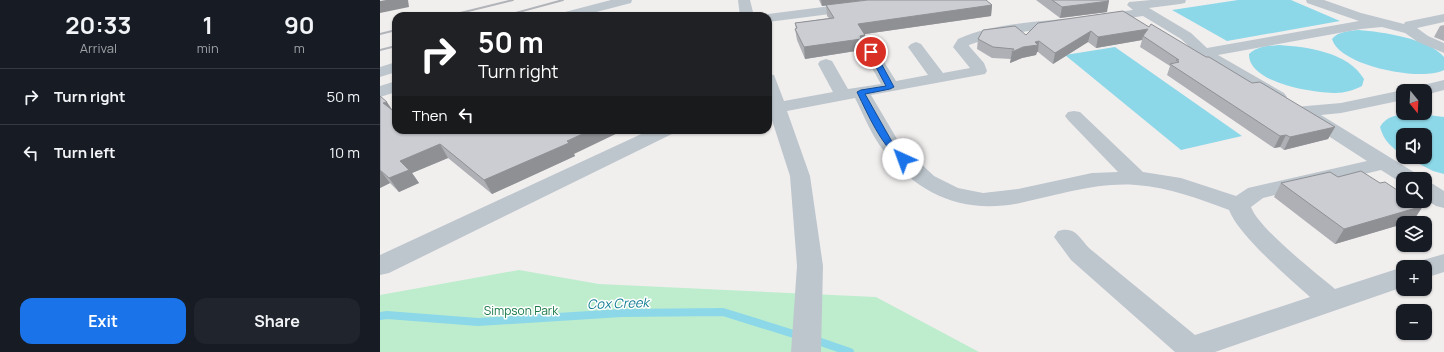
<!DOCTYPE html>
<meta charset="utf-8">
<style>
:root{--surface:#171b24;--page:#20242c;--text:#f1f3f6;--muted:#9ea1a6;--line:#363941;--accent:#1a73e8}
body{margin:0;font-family:Manrope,sans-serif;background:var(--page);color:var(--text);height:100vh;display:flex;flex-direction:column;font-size:15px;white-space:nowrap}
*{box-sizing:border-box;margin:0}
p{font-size:13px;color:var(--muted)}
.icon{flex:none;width:22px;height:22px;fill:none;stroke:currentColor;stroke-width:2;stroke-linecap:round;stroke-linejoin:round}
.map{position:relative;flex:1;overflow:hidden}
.details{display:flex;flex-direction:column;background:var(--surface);width:380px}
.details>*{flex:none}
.top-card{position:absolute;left:12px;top:12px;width:380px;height:122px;border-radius:12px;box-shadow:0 1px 3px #0004;background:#202124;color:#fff;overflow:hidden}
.needle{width:26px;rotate:162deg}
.fabs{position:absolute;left:1016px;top:84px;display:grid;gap:8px}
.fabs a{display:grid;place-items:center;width:36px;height:36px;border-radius:8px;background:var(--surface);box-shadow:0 1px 3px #0004;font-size:20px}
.pin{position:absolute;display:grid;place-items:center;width:34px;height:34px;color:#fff;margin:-17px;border:2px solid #fff;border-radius:50%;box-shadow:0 1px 4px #0007}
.me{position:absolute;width:44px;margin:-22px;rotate:317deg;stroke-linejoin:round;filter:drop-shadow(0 0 3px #0008)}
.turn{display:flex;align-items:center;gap:14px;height:84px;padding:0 20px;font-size:18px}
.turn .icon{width:52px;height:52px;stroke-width:2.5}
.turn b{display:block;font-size:28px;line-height:34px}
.then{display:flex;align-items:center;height:38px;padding:0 20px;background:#0003;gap:8px;font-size:15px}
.eta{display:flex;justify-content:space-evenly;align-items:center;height:68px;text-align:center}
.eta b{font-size:24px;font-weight:700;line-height:28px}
.button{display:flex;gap:8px;margin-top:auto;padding:8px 20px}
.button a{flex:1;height:46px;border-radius:12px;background:var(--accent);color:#fff;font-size:16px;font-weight:700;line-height:46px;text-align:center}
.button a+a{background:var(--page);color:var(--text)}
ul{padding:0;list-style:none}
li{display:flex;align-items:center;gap:12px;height:56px;padding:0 20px;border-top:1px solid var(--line)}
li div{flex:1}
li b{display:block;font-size:15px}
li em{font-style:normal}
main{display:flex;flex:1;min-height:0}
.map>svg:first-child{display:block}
</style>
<main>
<section class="details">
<div class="eta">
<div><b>20:33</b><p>Arrival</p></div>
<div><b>1</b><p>min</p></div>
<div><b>90</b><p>m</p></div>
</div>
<ul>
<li><svg class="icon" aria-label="right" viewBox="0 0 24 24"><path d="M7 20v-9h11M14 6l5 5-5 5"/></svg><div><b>Turn right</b></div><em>50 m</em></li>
<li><svg class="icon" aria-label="left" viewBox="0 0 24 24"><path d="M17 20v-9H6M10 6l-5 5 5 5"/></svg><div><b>Turn left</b></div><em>10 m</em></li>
</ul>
<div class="button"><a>Exit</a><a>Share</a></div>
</section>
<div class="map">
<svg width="1064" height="352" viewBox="0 0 1064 352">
<rect width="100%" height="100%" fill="#f1eeee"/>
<path fill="#beedce" d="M139,270l80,14 277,13 103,55h-599v-57z"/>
<path fill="#8dd8e8" d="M858,0h53l49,21 -113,20 -55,-31z
M979,30c23,2 69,8 85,27v13c-22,12 -105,-4 -112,-31 7,-8 17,-8 27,-9z
M899,45c29,2 69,7 85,34l-2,7c-8,4 -17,7 -26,7 -22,0 -88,-10 -87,-39 9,-8 19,-8 30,-9z
M735,47l127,89 -61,14 -116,-95z
M1032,113l32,4v57l-11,-3 -27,-14h19v-22h-22v20c-12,-8 -19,-14 -23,-28 7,-12 19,-12 32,-14z"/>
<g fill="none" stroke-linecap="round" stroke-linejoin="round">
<path stroke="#8dd8e8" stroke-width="8" d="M0,316l7,-1 91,7 144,-9 101,-1 77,24
M435,340l35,12"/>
<path fill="#bdc6cd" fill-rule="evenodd" d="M231,0h21l-1,3 -50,13h-22l2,-3z
M358,0h12l4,16h-14z
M498,0h36l-1,3 -5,1 -140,18v-6h-5l5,-2z
M771,0h35l-1,3 -5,1 -31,4 42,25 16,15 152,-27 -52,-18 -1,-3h18l37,13 43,11 1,-2 39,-8v8l-27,6 11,8 16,7v10l-26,-11 -13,-9 -23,-6 -21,2 -143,26 66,38 3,4 -3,4 -6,1 -6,-1 -73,-45 -18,-17 -38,-23 -42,6 -5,-1 -2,-3 2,-3 5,-1 32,-4 -6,-5 2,-3z
M682,19l5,1 2,3 -2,3 -69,9 -29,10v1l15,17 3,8 -2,3 -114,21 29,49 34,32 24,12 25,5 35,-4 74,-16 26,-1 -50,-52 -3,-4 3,-4 6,-1 6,1 63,60 38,6 55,18 12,-8 119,-27 -65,-42 -2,-3 -5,-1 -3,-4 3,-4 46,-4 62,-13 5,1h-5v9l-62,13 -20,2 96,59 4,5h-18v5l-22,-14 -118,28 -12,9c8,22 64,65 84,82l68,-22v20l-188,65h-40l-104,-92 -17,-23 4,-6c17,-5 20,5 31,17l106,87 115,-38c-22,-20 -71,-61 -81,-87 -30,-11 -60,-23 -93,-25 -39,-3 -78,10 -116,18 -56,11 -100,-7 -136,-52 -12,-15 -20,-35 -29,-53l-68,13 23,65 13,90 -2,86h-30l6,-86 -7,-90 -20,-62h-2v-40l6,1 10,26 49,-9 -15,-28 2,-3 6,-2 6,2 16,28 33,-5 -18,-32 3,-3 5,-2 5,2 20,32 32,-6 -20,-28 3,-3 5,-2 5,2 22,29 27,-5 -17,-21 5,-8c33,-15 69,-16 104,-20z
M16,62v10l-16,5v-10z
M1064,80v10l-19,5v-4h-13l3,-4z
M16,81v11l-16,5v-11z
M270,130h24l-2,4 -283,139 -9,2v-20z
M1045,182l8,2 11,7v17l-8,-2 -11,-7z
M1064,254v18l-19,6v-11h-12l3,-5z"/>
<path stroke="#b0b4b8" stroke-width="2" d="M68,16l65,-16
M124,16l59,-16
M0,34l16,-4
M0,50l16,-4"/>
</g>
<path fill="#afb0b5" d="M439,0h47l-44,6z
M656,0h71v12l-47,6z
M446,5h166l-1,11 -126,18v1l1,12h-4v3l-57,9 -8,-19 -2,-11h1l-1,-6 34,-5 -2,-2z
M1064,25v16l-10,-4 6,-11z
M769,27l103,56 83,44 -7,12 -44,11 -4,-3 -6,1 -107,-73 3,-9 -30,-19 2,-7 -46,8 -8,-6 -35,22 -15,-12h-1l-1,3 -14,3 -12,5 1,-4 -19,-1 -15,-9 1,-10z
M0,96l16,34 178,24 1,2 -83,38 -44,-36 -36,15 7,10 -20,9 -9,-9 -10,5z
M958,177l42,6 43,23 -10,15 -78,23 -61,-47 7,-14z"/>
<path fill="#8e9094" d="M6,0h22l1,7 -29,6v-12z
M441,0h45l-44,6z
M729,1l-2,11 -47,6 2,-11z
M612,5l-1,11 -133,19v-11z
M768,29l-5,7 -1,4 -46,8 2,-11z
M711,31l-3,11 -35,22 2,-11z
M485,35l1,12h-4v3l-57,9 -1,-12z
M659,41l-1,11h-1l-1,3 -14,3 -12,5 2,-11z
M7,102l8,12 -12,-11z
M955,127l-7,12 -44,11 6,-13z
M211,130h33l-50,24 1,2 -83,38 -8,-14z
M906,135l-6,12 -6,1 6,-12z
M60,144l8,14 -36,15 7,10 -20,9 -10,-14 11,-17z
M0,170l10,13 -10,5z
M1043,206l-10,15 -10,2v1l-68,20 9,-15z"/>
<path fill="#cbcdd3" stroke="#8e9094" d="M488,0h118l6,5 -134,19 7,11 -5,1 1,3 -57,8 -9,-18 2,-1 -2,-5 39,-5 -8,-13z
M672,0h55l2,1 -47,6z
M743,11l26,16 2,-3 55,33h3l43,26 8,-1 75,45 -45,10 -4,-2 -6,1 -110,-72 9,-2 -3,-2h3l-36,-24 5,-7 -50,8 -7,-6 -36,22 -16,-12 -4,1 3,3 -15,2 -11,5 2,-3 -21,-2 -15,-8 5,-9 32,-4 11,9 12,-12z
M0,96l7,6 -4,1 13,10v17h195l-24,11 2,2 -85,37 -44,-36 -40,17 9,9 -20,8 -9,-8z
M981,171l19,12 5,-1 18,12v7h11l9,5 -79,23 -63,-46 49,-11 8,5z"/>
<path fill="#1a73e8" stroke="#114b97" d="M491,50l4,2 19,35 -4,2 -25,5 30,53 13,12 -2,2h-6c-20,-19 -31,-44 -43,-69l4,-2 25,-4 -18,-34z"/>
<g text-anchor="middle" stroke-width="3" stroke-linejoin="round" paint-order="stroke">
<g font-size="12" fill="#1b7947" stroke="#fff">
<text x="141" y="315">Simpson Park</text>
</g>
<g font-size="13" font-style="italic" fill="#127d94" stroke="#fff">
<text transform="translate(238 303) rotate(-2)" y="5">Cox Creek</text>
</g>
</g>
</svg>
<div class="fabs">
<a><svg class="needle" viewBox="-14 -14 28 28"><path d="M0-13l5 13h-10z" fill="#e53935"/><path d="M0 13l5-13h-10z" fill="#9ea1a6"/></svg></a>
<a><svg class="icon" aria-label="sound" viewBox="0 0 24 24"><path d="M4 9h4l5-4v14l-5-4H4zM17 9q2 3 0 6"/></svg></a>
<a><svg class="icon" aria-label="search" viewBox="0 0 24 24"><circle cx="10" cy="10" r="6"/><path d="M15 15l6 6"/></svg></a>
<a><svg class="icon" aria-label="layers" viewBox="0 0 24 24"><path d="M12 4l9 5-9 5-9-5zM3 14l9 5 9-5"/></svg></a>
<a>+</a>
<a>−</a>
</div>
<div class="pin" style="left:491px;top:52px;background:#d93025"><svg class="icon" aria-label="arrive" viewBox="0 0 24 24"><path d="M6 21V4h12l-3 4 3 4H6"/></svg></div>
<svg class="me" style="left:523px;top:159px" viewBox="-20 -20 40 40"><circle r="19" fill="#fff"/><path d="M0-13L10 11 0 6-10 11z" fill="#1a73e8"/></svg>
<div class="top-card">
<div class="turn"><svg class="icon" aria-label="right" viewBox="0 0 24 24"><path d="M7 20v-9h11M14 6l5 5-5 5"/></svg><div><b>50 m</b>Turn right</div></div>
<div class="then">Then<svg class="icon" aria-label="left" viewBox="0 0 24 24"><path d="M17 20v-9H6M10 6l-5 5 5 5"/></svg></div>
</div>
</div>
</main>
